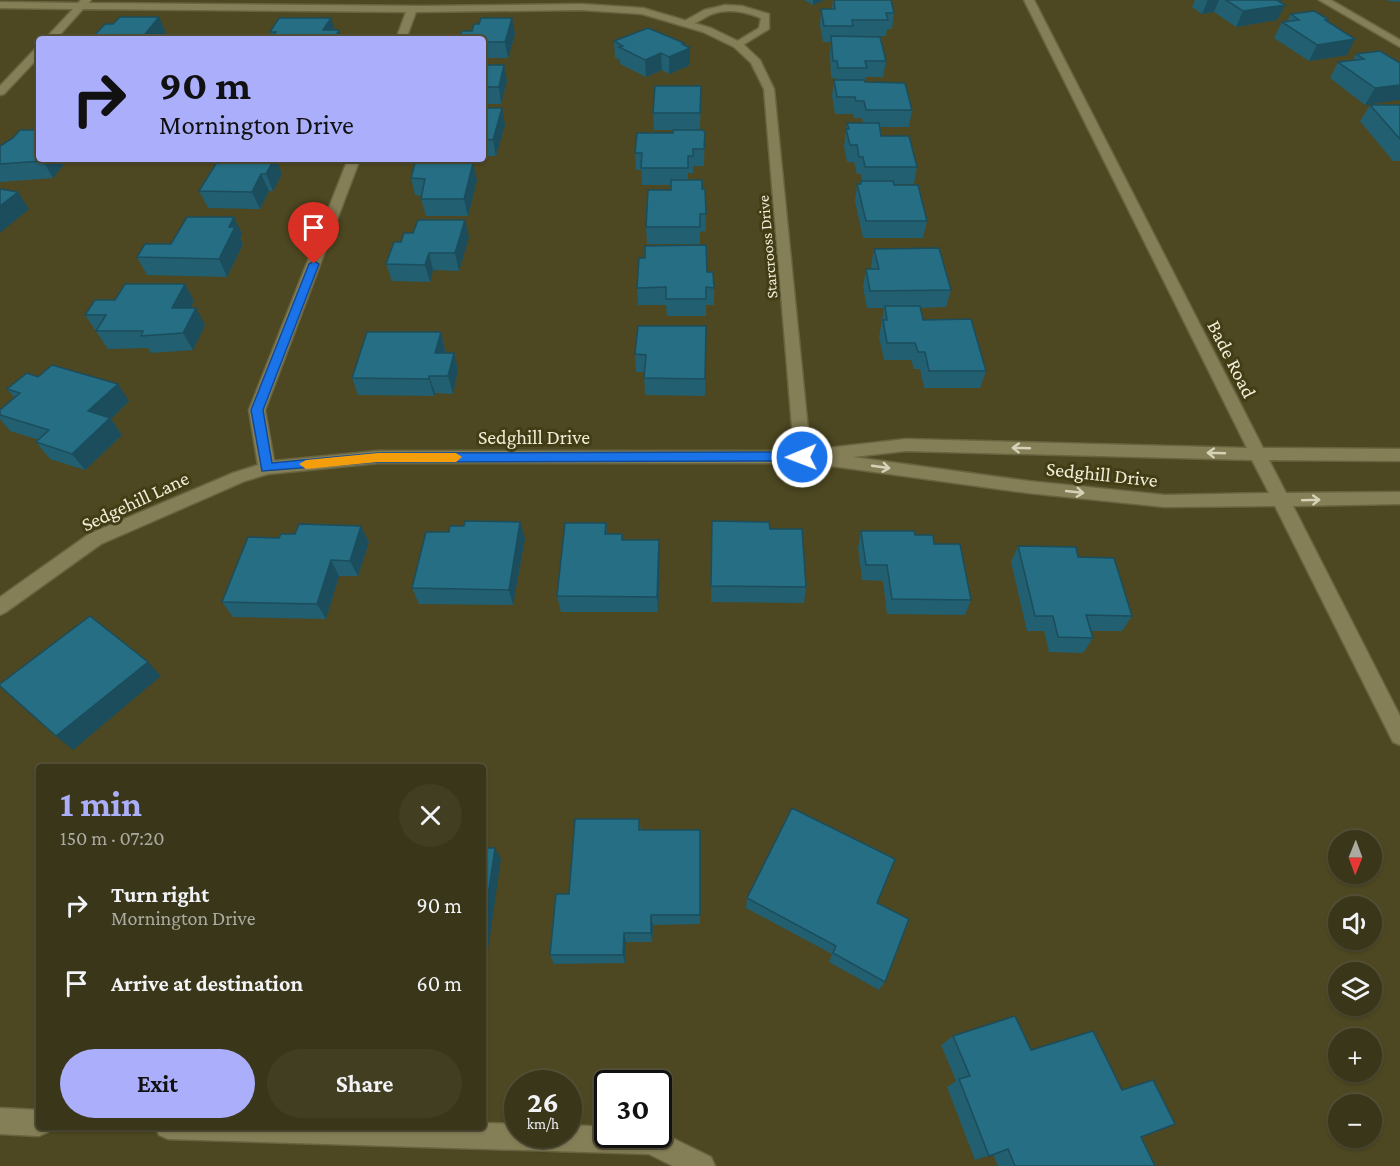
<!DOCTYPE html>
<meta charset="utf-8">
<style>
:root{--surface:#3a3619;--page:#413e22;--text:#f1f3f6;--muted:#ababa2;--line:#545038;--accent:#abaffb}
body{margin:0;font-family:"Crimson Pro",serif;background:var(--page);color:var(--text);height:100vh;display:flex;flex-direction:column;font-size:22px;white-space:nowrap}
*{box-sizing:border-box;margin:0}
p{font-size:20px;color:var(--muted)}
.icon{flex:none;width:33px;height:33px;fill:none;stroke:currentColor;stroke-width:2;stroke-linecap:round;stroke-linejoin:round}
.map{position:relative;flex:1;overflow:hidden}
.panel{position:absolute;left:36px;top:764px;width:450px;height:366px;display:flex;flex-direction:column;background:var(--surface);border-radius:6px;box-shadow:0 2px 4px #0004,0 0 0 2px var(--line)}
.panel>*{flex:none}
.hud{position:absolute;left:36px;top:36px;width:450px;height:126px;border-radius:6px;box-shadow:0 2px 4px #0004,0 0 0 2px var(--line);background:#abaffb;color:#111;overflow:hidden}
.needle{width:39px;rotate:181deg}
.fabs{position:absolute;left:1328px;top:830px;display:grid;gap:12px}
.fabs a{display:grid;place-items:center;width:54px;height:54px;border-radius:50%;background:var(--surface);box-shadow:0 2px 4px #0004,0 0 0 2px var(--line);font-size:30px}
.speed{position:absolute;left:504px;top:1070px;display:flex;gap:12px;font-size:30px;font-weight:700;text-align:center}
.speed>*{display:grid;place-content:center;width:78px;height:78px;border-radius:50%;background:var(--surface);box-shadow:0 2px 4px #0004,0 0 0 2px var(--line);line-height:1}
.speed small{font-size:15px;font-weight:400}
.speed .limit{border:3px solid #111;border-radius:9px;background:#fff;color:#111}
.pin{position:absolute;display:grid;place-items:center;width:51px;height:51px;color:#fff;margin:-62px -26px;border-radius:50% 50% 50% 0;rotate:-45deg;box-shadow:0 0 6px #0007}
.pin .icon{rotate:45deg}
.me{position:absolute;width:66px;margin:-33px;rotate:269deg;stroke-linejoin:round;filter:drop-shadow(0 0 4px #0008)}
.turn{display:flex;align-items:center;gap:21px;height:126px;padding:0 24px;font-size:27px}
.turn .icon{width:78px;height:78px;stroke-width:2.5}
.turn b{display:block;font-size:42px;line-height:51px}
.round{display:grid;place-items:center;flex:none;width:63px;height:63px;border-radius:32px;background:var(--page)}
.summary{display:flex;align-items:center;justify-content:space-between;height:102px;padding:0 24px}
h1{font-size:36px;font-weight:700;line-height:45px;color:var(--accent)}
.primary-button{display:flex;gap:12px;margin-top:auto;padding:12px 24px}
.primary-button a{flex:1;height:69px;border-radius:36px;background:var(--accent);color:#111;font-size:24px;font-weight:700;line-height:69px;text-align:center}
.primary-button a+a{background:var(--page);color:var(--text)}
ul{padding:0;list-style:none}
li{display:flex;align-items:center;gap:18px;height:78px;padding:0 24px}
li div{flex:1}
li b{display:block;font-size:22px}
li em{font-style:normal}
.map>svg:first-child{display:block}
</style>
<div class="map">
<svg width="1400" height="1166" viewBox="0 0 1400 1166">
<rect width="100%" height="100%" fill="#4d4821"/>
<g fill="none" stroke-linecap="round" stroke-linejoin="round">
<g stroke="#686440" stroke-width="3">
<path id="lane" d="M725,5l17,1 27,8v15l-31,19 -5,-3 1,-2 25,-15 2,-10c-16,-6 -32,-10 -49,-4 -9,4 -22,15 -31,9l23,-13z"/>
</g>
<g stroke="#686440" stroke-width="3">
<path id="street" d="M81,0h10l-2,3 334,3 158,-2 62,4 68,20 31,15 18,17 14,29 36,361 96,-11 341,9 -223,-448h10l229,448 137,1v12l-131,-1 17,33 114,-1v12l-107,2 107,210v29l-7,-3 -118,-236 -110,1 -137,-14 -197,-27 -6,-2 -2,-3 -20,2h-425l-110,11 -23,7 -144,63 -95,68 -6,3v-18l89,-63 144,-61 25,-8 -9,-55 99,-251h12l-95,251 9,51 104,-10h416l-30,-362 -13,-26 -17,-16 -31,-15 -61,-18 -61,-4 -165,2 -10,27h-10l10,-27 -323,-3 -27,30h-11l28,-30 -73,-1v-6l78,1zM906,451l346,9 17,33 -104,2 -137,-14 -175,-24z
M1319,0h12l69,40v7z
M39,48v9l-35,37 -4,1v-9l35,-37z
M0,1108l39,2v16h11l-2,6 -9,4 -39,-2z
M483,1123l35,1v10h50v-9l40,2v7h50v-3l53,26 4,9h-42l-24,-12 -481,-15 -9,-4 -4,-9h328z"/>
</g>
<use href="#lane" fill="#857f57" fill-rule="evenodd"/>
<use href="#street" fill="#857f57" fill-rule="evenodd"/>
</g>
<path fill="#215f71" d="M804,0h20l-11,5z
M833,0l61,13 -2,16h-5l-1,7 -35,1 35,24 -3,16h-17l-1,5 47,28 -3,17h-30l2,9 36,31 -3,17h-20l33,37 -4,17h-60l-8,-37 2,-17h4v-3h1l-1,-7h-4l-3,-12h-7l-3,-16 3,-23h16l-1,-5h-8l-1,-4h-18l-3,-18 2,-16h1v-2h-4l-1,-25 1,-11h-8l-3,-17 1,-16h11z
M1195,0h86v2l4,3 -8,15 -41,7 -22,-15 -12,2 -10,-7z
M1387,0h13v2l-12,-1z
M1291,14l36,7 20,34 -38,6 -35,-23 8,-16 5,-1z
M335,30l-63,8 -2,-6z
M515,34l-7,24h-25v-19z
M614,41l70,5 6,19 -21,9 -7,-4 -16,7 -26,-13v-4l-5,-2z
M1356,54l44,9 -35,42 -35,-27 8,-16 15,-2z
M483,65l24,16 -6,23h-18z
M701,86l-1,44 5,2 -1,34h-11v7h-5v7l14,9h3l1,42 -6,1v12h-53l-1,-17 25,-37v-5h-29l-1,-15h-5l-1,-17 38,-20v-3h-19l-1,-17z
M1370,105h30v56h-7l-33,-40z
M483,108l22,17 -9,31h-13z
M13,138l55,21 -15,19 -53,4v-36z
M219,159l63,15 -9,17h-4l-9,18 -52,-1 -9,-17z
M411,178l66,2 -9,36h-42l-5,-17 1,-3 -7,-1z
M242,234l-2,4 3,6 -16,33 -80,-2 -10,-18 34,-13z
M469,237l-10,34 -26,-1 -3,12 -38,-1 -6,-17 15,-22z
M874,249l77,41 -5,17 -26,1 3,12 63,51 -6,17h-56l-4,-19h-6l-3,-9h-27l-5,-23 5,-29h-17l-4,-21 3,-18h6l-1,-3z
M707,272l7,16v17h-8v11h-39l-1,-11h-28l-1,-17z
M185,284l9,17 -3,7 14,17 -12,25 -42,3 -3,-5 -40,1 -23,-34 30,-15z
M706,326l-1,70 -60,-1 -1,-23h-8l-1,-18z
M441,332l4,18v3h9l4,17 -5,24 -18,-1 -1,3 -76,-1 -6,-17z
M38,377l91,24 -18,18 11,16 -37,35 -35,-11 -14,-17 3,-2 -29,-9 -10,-12v-9l15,-12 -8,-9z
M712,521l58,8 36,58 -2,16 -93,-1z
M606,523l1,11 16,6h36l1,16 -2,56h-97l-4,-16z
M861,531l54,4 19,9 37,56 -6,15 -78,-1 -4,-33 -21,-1 -4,-33z
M449,532l76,6 -12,67 -94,-1 -7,-16z
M369,542l-11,34h-19l-13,43 -93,-2 -11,-15z
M1018,546l114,70 -10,15h-31l2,7 -10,15 -34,-1 -5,-21h-17l-16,-69z
M639,819l2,11h59v94l-47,1 -1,17h-26l-1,21 -71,1 -4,-9 19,-61z
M747,898l130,5 8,79 -6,8 -50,-28 3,-8 -86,-46z
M953,1036l78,14 110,87 14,29h-157l-5,-12 -18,6 -28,-73 9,-6 -15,-36z"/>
<path fill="#1b4d5c" d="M813,0h11l-11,5z
M1208,0h11l-5,12 -12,2z
M1282,0l-3,6 6,-1 -8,15 -41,7 7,-16z
M159,17l7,16 -5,6h-20z
M331,18l5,15 -13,-3z
M512,18l3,16 -7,24 -3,-16z
M339,30l3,9h-8z
M1355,39l-8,16 -38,6 8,-16z
M684,43v8l6,-3v17l-21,9v-17l13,-13z
M661,53l1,17 -16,7 -1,-17z
M504,65l3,16 -6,23 -2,-17z
M1400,85v15l-35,5 10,-17z
M502,108l3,17 -9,31 -3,-16z
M45,159h23l-15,19 -10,-17z
M274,159h2l6,15 -9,17 -7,-17z
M473,163l4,17 -9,36 -4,-17z
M261,174l8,17 -9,18 -8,-17z
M18,192l11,17 -29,24v-27z
M234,217l8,17 -2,4 3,6 -16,33 -8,-18 10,-32z
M465,220l4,17 -10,34 -4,-18z
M429,253l4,17 -3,12 -5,-17z
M185,284l9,17 -12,24 -10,-17z
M196,308l9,17 -12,25 -10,-17z
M441,332l4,18 -5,21 -5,-18z
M454,353l4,17 -5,24 -5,-18z
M429,376l6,17 -1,3 -5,-17z
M118,384l11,17 -18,18 11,16 -37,35 -13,-16 16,-43z
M520,522l5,16 -12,67 -4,-15z
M361,526l8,16 -11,34 -8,-15z
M659,540l1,16 -2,56 -1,-15z
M331,560l8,16 -13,43 -9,-15z
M148,662l13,14 -88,74 -17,-14z
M495,848l6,11 -15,105 -3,-4v-30z
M651,915l2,10 -1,17 -1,-9z
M624,933l2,9 -1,21 -2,-8z"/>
<path fill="#266e83" stroke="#1b4d5c" stroke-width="1.5" d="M834,0h57l3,13h-8l2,7h-36l1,6h-29l-3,-17h14z
M1226,0h55l-3,1 7,4 -42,6z
M1314,11l14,8 -3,1 30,19 -38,6 -35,-23 17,-2 -8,-6z
M120,17h39l-18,22h-50l14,-15h8z
M279,18h52l-8,12h16l-5,9h-62l4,-7h-6z
M481,18h31l-7,24h-22v-3h-24l3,-8h10l2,-7h5z
M648,28l36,15 -2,1 8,4 -21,9 -8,-4 -16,7 -26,-13 4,-1 -9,-5z
M831,36l49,1 6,24h-21l2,7h-29l-1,-7h-4z
M1380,51l20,12v22l-25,3 -37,-26 26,-3 -8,-5z
M483,65h21l-5,22h-16z
M834,80h30l1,2 40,1 7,27h-46l-2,-9h-8l-1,-4h-18z
M655,86h46l-1,27h-47z
M1370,105h30v34z
M483,108h19l-9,32 -10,-1z
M847,123h32l2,13h28l8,31h-52l-2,-10h-4l-2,-12h-7l-4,-16h3z
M20,130h19v29h6l-2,2 -43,3v-18l13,-8z
M673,130h30l2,2 -1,17h-11v7h-5v12h-47l1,-15h-7l2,-20h36z
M219,159h55l-8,15h-5l-9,18 -53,-1z
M415,163h58l-9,36h-43l4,-20 -14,-1z
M671,180h31v9h3l1,25h-6v13h-54l2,-37h23z
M861,181h32l1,4h24l9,36h-61l-9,-37h4z
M0,189l18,3 -18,14z
M187,217h47l-5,10h6l-16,32 -82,-2 8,-13h26z
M418,220h47l-10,33h-26l-4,12 -39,-1 8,-22h7l3,-9h9z
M706,245l1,27h6l1,16 -8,-1v12h-40v-12l-29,1 2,-30h6v-12z
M939,248l12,42 -81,1 -4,-22h13l-5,-20z
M125,284h60l-13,24h24l-13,25 -42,3 2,-5h-47l10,-16h-21l10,-15h20z
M885,306h35l3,14 48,-1 15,52h-57l-4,-19h-7l-3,-9h-28l-4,-23h4z
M638,326h68l-1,53 -61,-1 2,-23 -11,-1z
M367,332h74l-6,21h19l-6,23h-19v3l-77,-1z
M52,365l66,19 -30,27 22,7 -38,36 -36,-12 13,-12 -49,-15v-5l20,-17 -13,-4 20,-16 11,4z
M465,521l55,1 -11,68 -97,-2 14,-56h23l1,-6h14z
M712,521l57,1 1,7h32l4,58 -95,-1z
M565,523h41l-1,11h17v6h37l-2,57 -100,-1z
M299,524l62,2 -11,35 -19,-1 -14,44 -95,-2 26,-65 31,1 2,-4h14z
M861,531h53l1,4h18l1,9h26l11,56 -79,-1 -5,-34h-21z
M1018,546l58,1 2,10 36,1 18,58 -46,-1 7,23 -35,-1 -5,-21h-18z
M90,616l58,46 -92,74 -56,-50v-2z
M792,808l103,51 -18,44 32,16 -24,63 -52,-29 3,-7 -89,-48z
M575,819h64v11h61v85h-49v18h-27l-1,22h-73l6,-61h13z
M483,848h12l-12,82z
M1015,1016l16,34 62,-19 29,59 31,-10 22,44 -34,13 14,29h-140l-7,-17 -19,7 -30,-77 11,-3 -17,-40z"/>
<defs><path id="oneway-shaft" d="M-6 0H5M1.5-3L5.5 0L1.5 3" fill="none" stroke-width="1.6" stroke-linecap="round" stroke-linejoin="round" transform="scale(1.5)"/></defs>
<g stroke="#d5d2b8">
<use href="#oneway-shaft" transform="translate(1021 448) rotate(-178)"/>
<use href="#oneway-shaft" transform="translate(1216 453) rotate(-178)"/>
<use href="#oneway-shaft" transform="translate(881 467) rotate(8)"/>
<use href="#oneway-shaft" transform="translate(1075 492) rotate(6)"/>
<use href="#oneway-shaft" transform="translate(1311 500) rotate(-2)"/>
</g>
<path fill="#1a73e8" stroke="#114b97" stroke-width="1.5" d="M314,261l5,3 -56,146 9,53 106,-10 424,-1 7,5 -7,4 -424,1 -116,9 -11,-61 58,-146z"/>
<path fill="#f59e0b" d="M378,453h78l6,4 -6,5h-78l-72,7 -7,-5 7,-4z"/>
<g text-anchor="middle" stroke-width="6" stroke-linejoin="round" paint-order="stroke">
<g font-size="16" fill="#f0eed8" stroke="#433d16">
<text transform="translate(767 247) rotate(-95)" y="6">Starcrooss Drive</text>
</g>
<g font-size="20" fill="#f0eed8" stroke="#433d16">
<text transform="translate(1232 359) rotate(63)" y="7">Bade Road</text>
<text x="534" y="444">Sedghill Drive</text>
<text transform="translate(1102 474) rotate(6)" y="7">Sedghill Drive</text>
<text transform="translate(135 501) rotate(-25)" y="7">Sedgehill Lane</text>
</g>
</g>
</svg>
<div class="fabs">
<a><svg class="needle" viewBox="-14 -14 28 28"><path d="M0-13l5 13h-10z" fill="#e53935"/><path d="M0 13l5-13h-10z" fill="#ababa2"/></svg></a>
<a><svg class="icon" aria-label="sound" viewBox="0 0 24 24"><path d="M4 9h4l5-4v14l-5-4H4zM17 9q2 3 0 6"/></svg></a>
<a><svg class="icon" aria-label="layers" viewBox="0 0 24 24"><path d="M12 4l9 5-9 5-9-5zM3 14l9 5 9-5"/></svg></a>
<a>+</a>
<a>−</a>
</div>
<div class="speed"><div>26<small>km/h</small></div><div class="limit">30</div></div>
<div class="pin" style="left:314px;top:264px;background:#d93025"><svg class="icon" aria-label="arrive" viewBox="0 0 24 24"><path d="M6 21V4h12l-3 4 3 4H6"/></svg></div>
<svg class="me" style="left:802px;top:457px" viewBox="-20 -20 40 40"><circle r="17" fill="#1a73e8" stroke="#fff" stroke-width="3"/><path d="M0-11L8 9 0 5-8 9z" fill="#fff"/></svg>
<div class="hud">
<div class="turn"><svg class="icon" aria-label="right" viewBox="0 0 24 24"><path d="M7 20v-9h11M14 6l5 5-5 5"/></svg><div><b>90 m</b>Mornington Drive</div></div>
</div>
<section class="panel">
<div class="summary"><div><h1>1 min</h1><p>150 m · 07:20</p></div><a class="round"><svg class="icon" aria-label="close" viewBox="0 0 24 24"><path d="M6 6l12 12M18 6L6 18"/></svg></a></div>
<ul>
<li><svg class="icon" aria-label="right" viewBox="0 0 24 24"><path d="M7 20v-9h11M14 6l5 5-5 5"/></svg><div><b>Turn right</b><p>Mornington Drive</p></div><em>90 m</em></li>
<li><svg class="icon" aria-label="arrive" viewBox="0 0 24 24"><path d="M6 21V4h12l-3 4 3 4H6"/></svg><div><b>Arrive at destination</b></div><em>60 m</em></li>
</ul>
<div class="primary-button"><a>Exit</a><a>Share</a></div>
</section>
</div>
